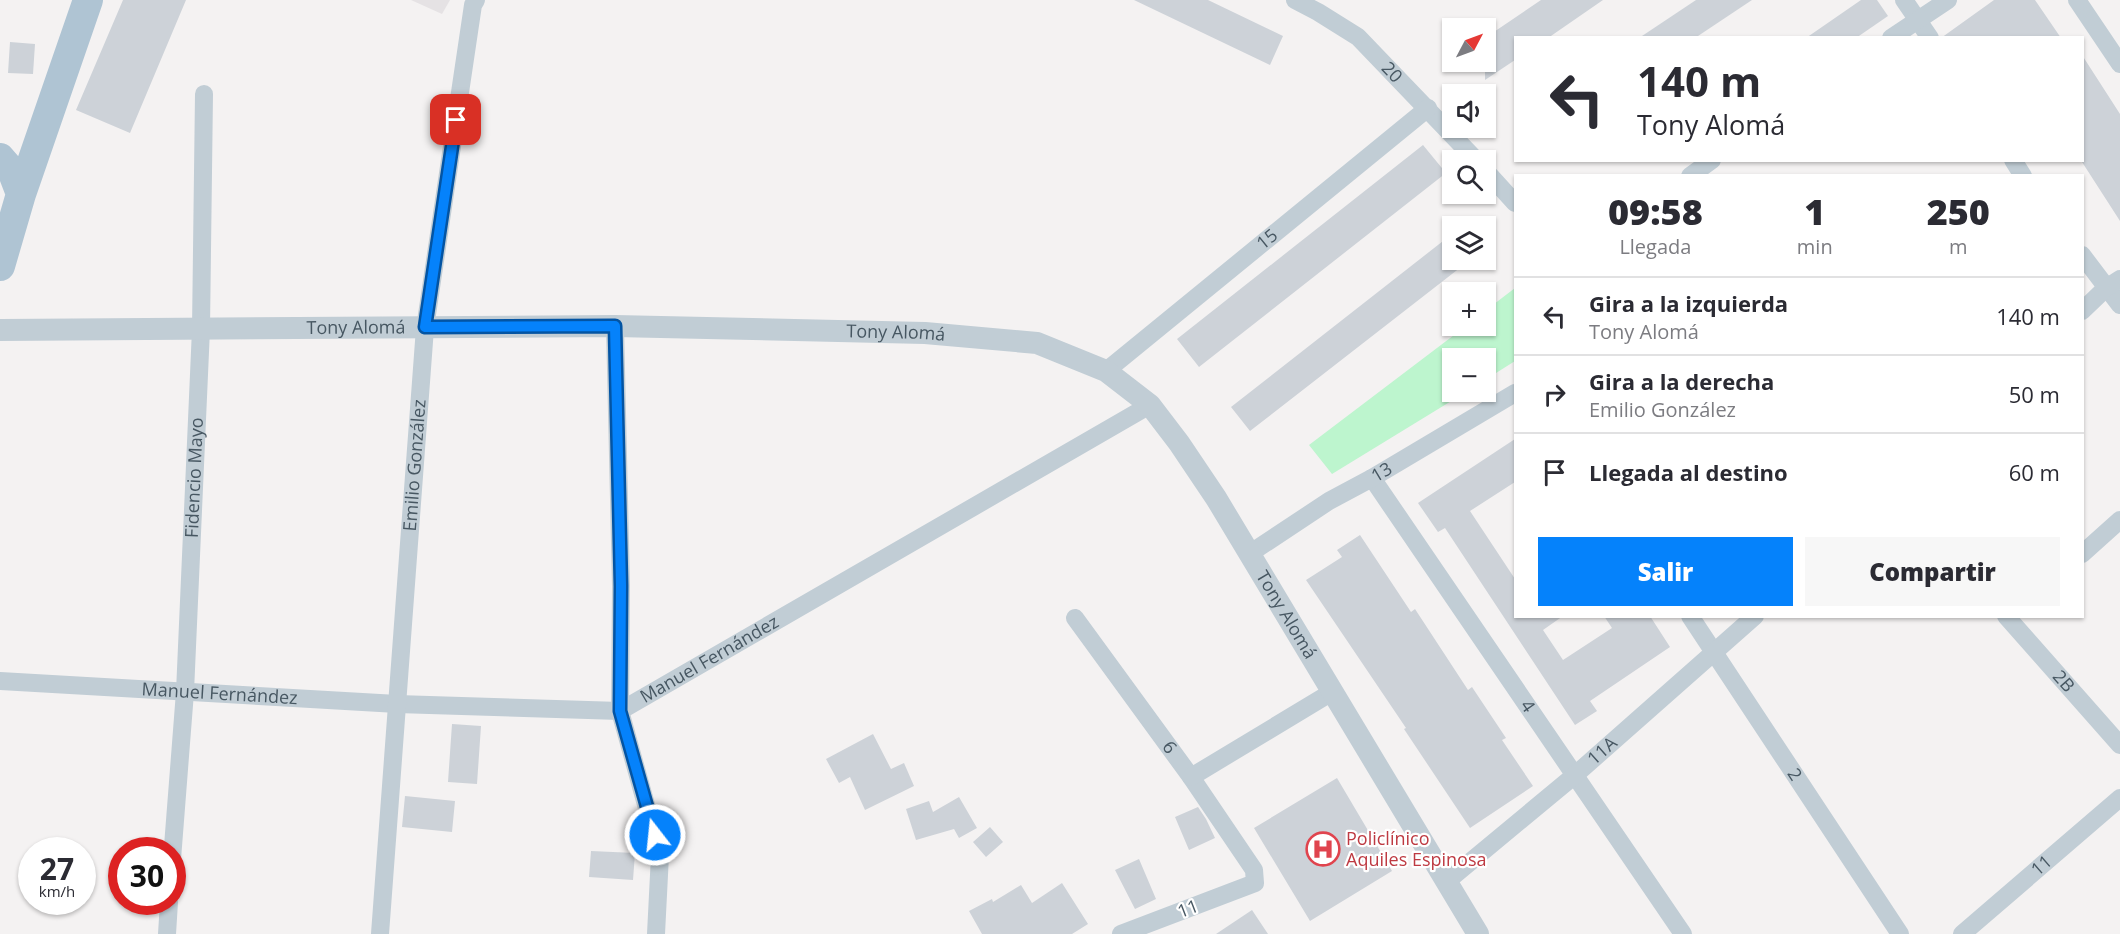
<!DOCTYPE html>
<html lang="es">
<meta charset="utf-8">
<style>
:root{--surface:#fff;--page:#f7f7f7;--text:#2b2b33;--muted:#7c7c81;--line:#e1e1e2;--accent:#0582fb}
body{margin:0;font-family:"Open Sans",sans-serif;background:var(--page);color:var(--text);height:100vh;display:flex;flex-direction:column;font-size:22px;white-space:nowrap}
*{box-sizing:border-box;margin:0}
p{font-size:20px;color:var(--muted)}
.icon{flex:none;width:33px;height:33px;fill:none;stroke:currentColor;stroke-width:2;stroke-linecap:round;stroke-linejoin:round}
.map{position:relative;flex:1;overflow:hidden}
.details{position:absolute;left:1514px;top:174px;width:570px;height:444px;display:flex;flex-direction:column;background:var(--surface);border-radius:0px;box-shadow:0 2px 4px #0004}
.details>*{flex:none}
.hud{position:absolute;left:1514px;top:36px;width:570px;height:126px;border-radius:0px;box-shadow:0 2px 4px #0004;background:#fff;color:var(--text);overflow:hidden}
.needle{width:39px;rotate:49deg}
.fabs{position:absolute;left:1442px;top:18px;display:grid;gap:12px}
.fabs a{display:grid;place-items:center;width:54px;height:54px;border-radius:0px;background:var(--surface);box-shadow:0 2px 4px #0004;font-size:30px}
.speed{position:absolute;left:18px;top:837px;display:flex;gap:12px;font-size:30px;font-weight:700;text-align:center}
.speed>*{display:grid;place-content:center;width:78px;height:78px;border-radius:50%;background:var(--surface);box-shadow:0 2px 4px #0004;line-height:1}
.speed small{font-size:15px;font-weight:400}
.speed .limit{border:9px solid #d22;background:#fff;color:#111}
.pin{position:absolute;display:grid;place-items:center;width:51px;height:51px;color:#fff;margin:-26px;border-radius:12px;box-shadow:0 3px 9px #0006}
.me{position:absolute;width:66px;margin:-33px;rotate:344deg;stroke-linejoin:round;filter:drop-shadow(0 0 4px #0008)}
.turn{display:flex;align-items:center;gap:21px;height:126px;padding:0 24px;font-size:27px}
.turn .icon{width:78px;height:78px;stroke-width:2.5}
.turn b{display:block;font-size:42px;line-height:51px}
.eta{display:flex;justify-content:space-evenly;align-items:center;height:102px;text-align:center}
.eta b{font-size:36px;font-weight:800;line-height:42px}
.cta{display:flex;gap:12px;margin-top:auto;padding:12px 24px}
.cta a{flex:1;height:69px;border-radius:0px;background:var(--accent);color:#fff;font-size:24px;font-weight:800;line-height:69px;text-align:center}
.cta a+a{background:var(--page);color:var(--text)}
ul{padding:0;list-style:none}
li{display:flex;align-items:center;gap:18px;height:78px;padding:0 24px;border-top:2px solid var(--line)}
li div{flex:1}
li b{display:block;font-size:22px}
li em{font-style:normal}
.map>svg:first-child{display:block}
</style>
<div class="map">
<svg width="2120" height="934" viewBox="0 0 2120 934">
<rect width="100%" height="100%" fill="#f4f2f2"/>
<path fill="#e5e2e4" d="M411,0h39l-8,14z"/>
<path fill="#bdf5ce" d="M1515,288v73l-30,19v-22h-33v34h14l-134,82 -23,-29 157,-119h19v-15z"/>
<path fill="#cdd2d8" d="M123,0h63l-56,133 -54,-23z
M1134,0h74l75,36 -13,29z
M1541,0h62l-55,38h-33v22l-30,20v-42z
M1696,0h56l-57,38h-56z
M1861,0h16l11,16 -32,22h-50z
M1994,0h41l26,38h-120z
M10,42l25,2 -2,30 -25,-1z
M2082,55l38,59v107l-38,-59z
M1423,145l23,28 -247,194 -22,-28z
M1452,234v26h18l-220,171 -19,-24z
M1515,439v43l-45,29 45,68v37h48l-20,14 20,30 49,-32 -8,-12h46l20,31 -80,54 7,10 -22,14 -130,-197 -7,4 -20,-29z
M1360,535l51,77 4,-3 53,81 4,-3 34,51 -4,2 31,46 -63,42 -66,-99 2,-1 -100,-148 36,-23 -5,-7z
M452,724l29,2 -4,58 -29,-2z
M873,734l18,35 13,-6 10,23 -49,24 -15,-33 -11,6 -13,-24z
M1337,778l55,93 -82,50 -56,-93z
M405,796l50,5 -3,31 -50,-5z
M959,797l18,31 -18,10 -5,-9 -38,11 -10,-31 23,-8 4,11z
M1198,807l8,12 9,19 -26,12 -14,-33z
M990,827l13,15 -17,15 -13,-15z
M591,851l44,2 -2,27 -44,-3z
M1139,859l17,40 -21,10 -20,-39z
M1062,883l26,41 -16,10h-90l-13,-23 23,-12 1,3 28,-17 11,18z
M1252,910l16,24h-52z"/>
<g fill="none" stroke-linecap="round" stroke-linejoin="round">
<g stroke="#c1cdd5" stroke-width="18">
<path id="s1" d="M1295,0l23,12 40,25 118,123"/>
<path d="M1904,0l26,38"/>
<path d="M2077,0l43,64"/>
<path d="M1891,38l57,-38"/>
<path d="M2013,160l10,16"/>
<path d="M1485,170l30,33"/>
<path d="M1690,176l22,-16"/>
<path d="M2082,255l38,50"/>
<path d="M2082,311l24,-23 14,-9"/>
<path d="M615,326l6,260 -1,125 40,144 -4,79"/>
<path id="s2" d="M1106,371l322,-263"/>
<path id="s3" d="M1372,478l311,456"/>
<path id="s4" d="M1249,554l80,-53 43,-23 143,-85"/>
<path d="M2082,554l38,-34"/>
<path id="s5" d="M1690,616l210,318"/>
<path id="s6" d="M2006,616l114,129"/>
<path id="s7" d="M1075,618l116,159 63,93 1,13 -134,51"/>
<path id="s8" d="M0,681l397,23 223,7 530,-306"/>
<path d="M1191,777l141,-85"/>
<path id="s9" d="M172,859l13,-167 16,-363 3,-235"/>
<path id="s10" d="M1446,882l129,-107 180,-159"/>
<path d="M167,934l2,-32"/>
<path id="s11" d="M380,934l45,-606 48,-323 3,-5"/>
<path id="s12" d="M1962,934l158,-136"/>
</g>
<path stroke="#c1cdd5" stroke-width="22" id="s13" d="M0,330l615,-4 310,7 112,10 69,28 44,34 29,38 37,55 262,436"/>
<path stroke="#afc4d3" stroke-width="30" d="M0,158l13,15 8,21
M0,266l21,-72 67,-194"/>
</g>
<g fill="none" stroke-linecap="round" stroke-linejoin="round">
<g stroke="#0354a3" stroke-width="15">
<path id="route" d="M456,120l-31,207 190,-1 6,260 -1,125 35,124"/>
</g>
<use href="#route" stroke="#0582fb" stroke-width="10"/>
</g>
<defs>
<g id="hospital-ring" transform="scale(1.725)"><circle r="9.5" fill="#fff" stroke="#e0444e" stroke-width="1.5"/><path d="M-5-5h3v3.5h4V-5h3V5h-3V1.5h-4V5h-3Z" fill="#e0444e"/></g>
</defs>
<g fill-rule="evenodd">
<use href="#hospital-ring" x="1323" y="849"/>
</g>
<g text-anchor="middle" stroke-width="4.5" stroke-linejoin="round" paint-order="stroke">
<g font-size="18" fill="#475762" stroke="#fff">
<text dy="6" stroke="none"><textPath href="#s1" startOffset="122">20</textPath></text>
<text dy="6" stroke="none"><textPath href="#s2" startOffset="208">15</textPath></text>
<text dy="6" stroke="none"><textPath href="#s13" startOffset="356">Tony Alomá</textPath></text>
<text dy="6" stroke="none"><textPath href="#s13" startOffset="896">Tony Alomá</textPath></text>
<text dy="6" stroke="none"><textPath href="#s11" startOffset="470">Emilio González</textPath></text>
<text dy="6" stroke="none"><textPath href="#s4" startOffset="156">13</textPath></text>
<text dy="6" stroke="none"><textPath href="#s9" startOffset="382">Fidencio Mayo</textPath></text>
<text dy="6" stroke="none"><textPath href="#s13" startOffset="1418">Tony Alomá</textPath></text>
<text dy="6" stroke="none"><textPath href="#s8" startOffset="724">Manuel Fernández</textPath></text>
<text dy="6" stroke="none"><textPath href="#s6" startOffset="87">2B</textPath></text>
<text dy="6" stroke="none"><textPath href="#s8" startOffset="220">Manuel Fernández</textPath></text>
<text dy="6" stroke="none"><textPath href="#s3" startOffset="276">4</textPath></text>
<text dy="6" stroke="none"><textPath href="#s7" startOffset="160">6</textPath></text>
<text dy="6" stroke="none"><textPath href="#s10" startOffset="204">11A</textPath></text>
<text dy="6" stroke="none"><textPath href="#s5" startOffset="190">2</textPath></text>
<text dy="6" stroke="none"><textPath href="#s12" startOffset="105">11</textPath></text>
<text transform="translate(1188 909) rotate(-21)" y="6">11</text>
</g>
<g font-size="18" fill="#be3a42" stroke="#fff" text-anchor="start">
<text x="1346" y="845">Policlínico<tspan x="1346" dy="21">Aquiles Espinosa</tspan></text>
</g>
</g>
</svg>
<div class="fabs">
<a><svg class="needle" viewBox="-14 -14 28 28"><path d="M0-13l5 13h-10z" fill="#e53935"/><path d="M0 13l5-13h-10z" fill="#7c7c81"/></svg></a>
<a><svg class="icon" aria-label="sound" viewBox="0 0 24 24"><path d="M4 9h4l5-4v14l-5-4H4zM17 9q2 3 0 6"/></svg></a>
<a><svg class="icon" aria-label="search" viewBox="0 0 24 24"><circle cx="10" cy="10" r="6"/><path d="M15 15l6 6"/></svg></a>
<a><svg class="icon" aria-label="layers" viewBox="0 0 24 24"><path d="M12 4l9 5-9 5-9-5zM3 14l9 5 9-5"/></svg></a>
<a>+</a>
<a>−</a>
</div>
<div class="speed"><div>27<small>km/h</small></div><div class="limit">30</div></div>
<div class="pin" style="left:456px;top:120px;background:#d93025"><svg class="icon" aria-label="arrive" viewBox="0 0 24 24"><path d="M6 21V4h12l-3 4 3 4H6"/></svg></div>
<svg class="me" style="left:655px;top:835px" viewBox="-20 -20 40 40"><circle r="17" fill="#0582fb" stroke="#fff" stroke-width="3"/><path d="M0-11L8 9 0 5-8 9z" fill="#fff"/></svg>
<div class="hud">
<div class="turn"><svg class="icon" aria-label="left" viewBox="0 0 24 24"><path d="M17 20v-9H6M10 6l-5 5 5 5"/></svg><div><b>140 m</b>Tony Alomá</div></div>
</div>
<section class="details">
<div class="eta">
<div><b>09:58</b><p>Llegada</p></div>
<div><b>1</b><p>min</p></div>
<div><b>250</b><p>m</p></div>
</div>
<ul>
<li><svg class="icon" aria-label="left" viewBox="0 0 24 24"><path d="M17 20v-9H6M10 6l-5 5 5 5"/></svg><div><b>Gira a la izquierda</b><p>Tony Alomá</p></div><em>140 m</em></li>
<li><svg class="icon" aria-label="right" viewBox="0 0 24 24"><path d="M7 20v-9h11M14 6l5 5-5 5"/></svg><div><b>Gira a la derecha</b><p>Emilio González</p></div><em>50 m</em></li>
<li><svg class="icon" aria-label="arrive" viewBox="0 0 24 24"><path d="M6 21V4h12l-3 4 3 4H6"/></svg><div><b>Llegada al destino</b></div><em>60 m</em></li>
</ul>
<div class="cta"><a>Salir</a><a>Compartir</a></div>
</section>
</div>
